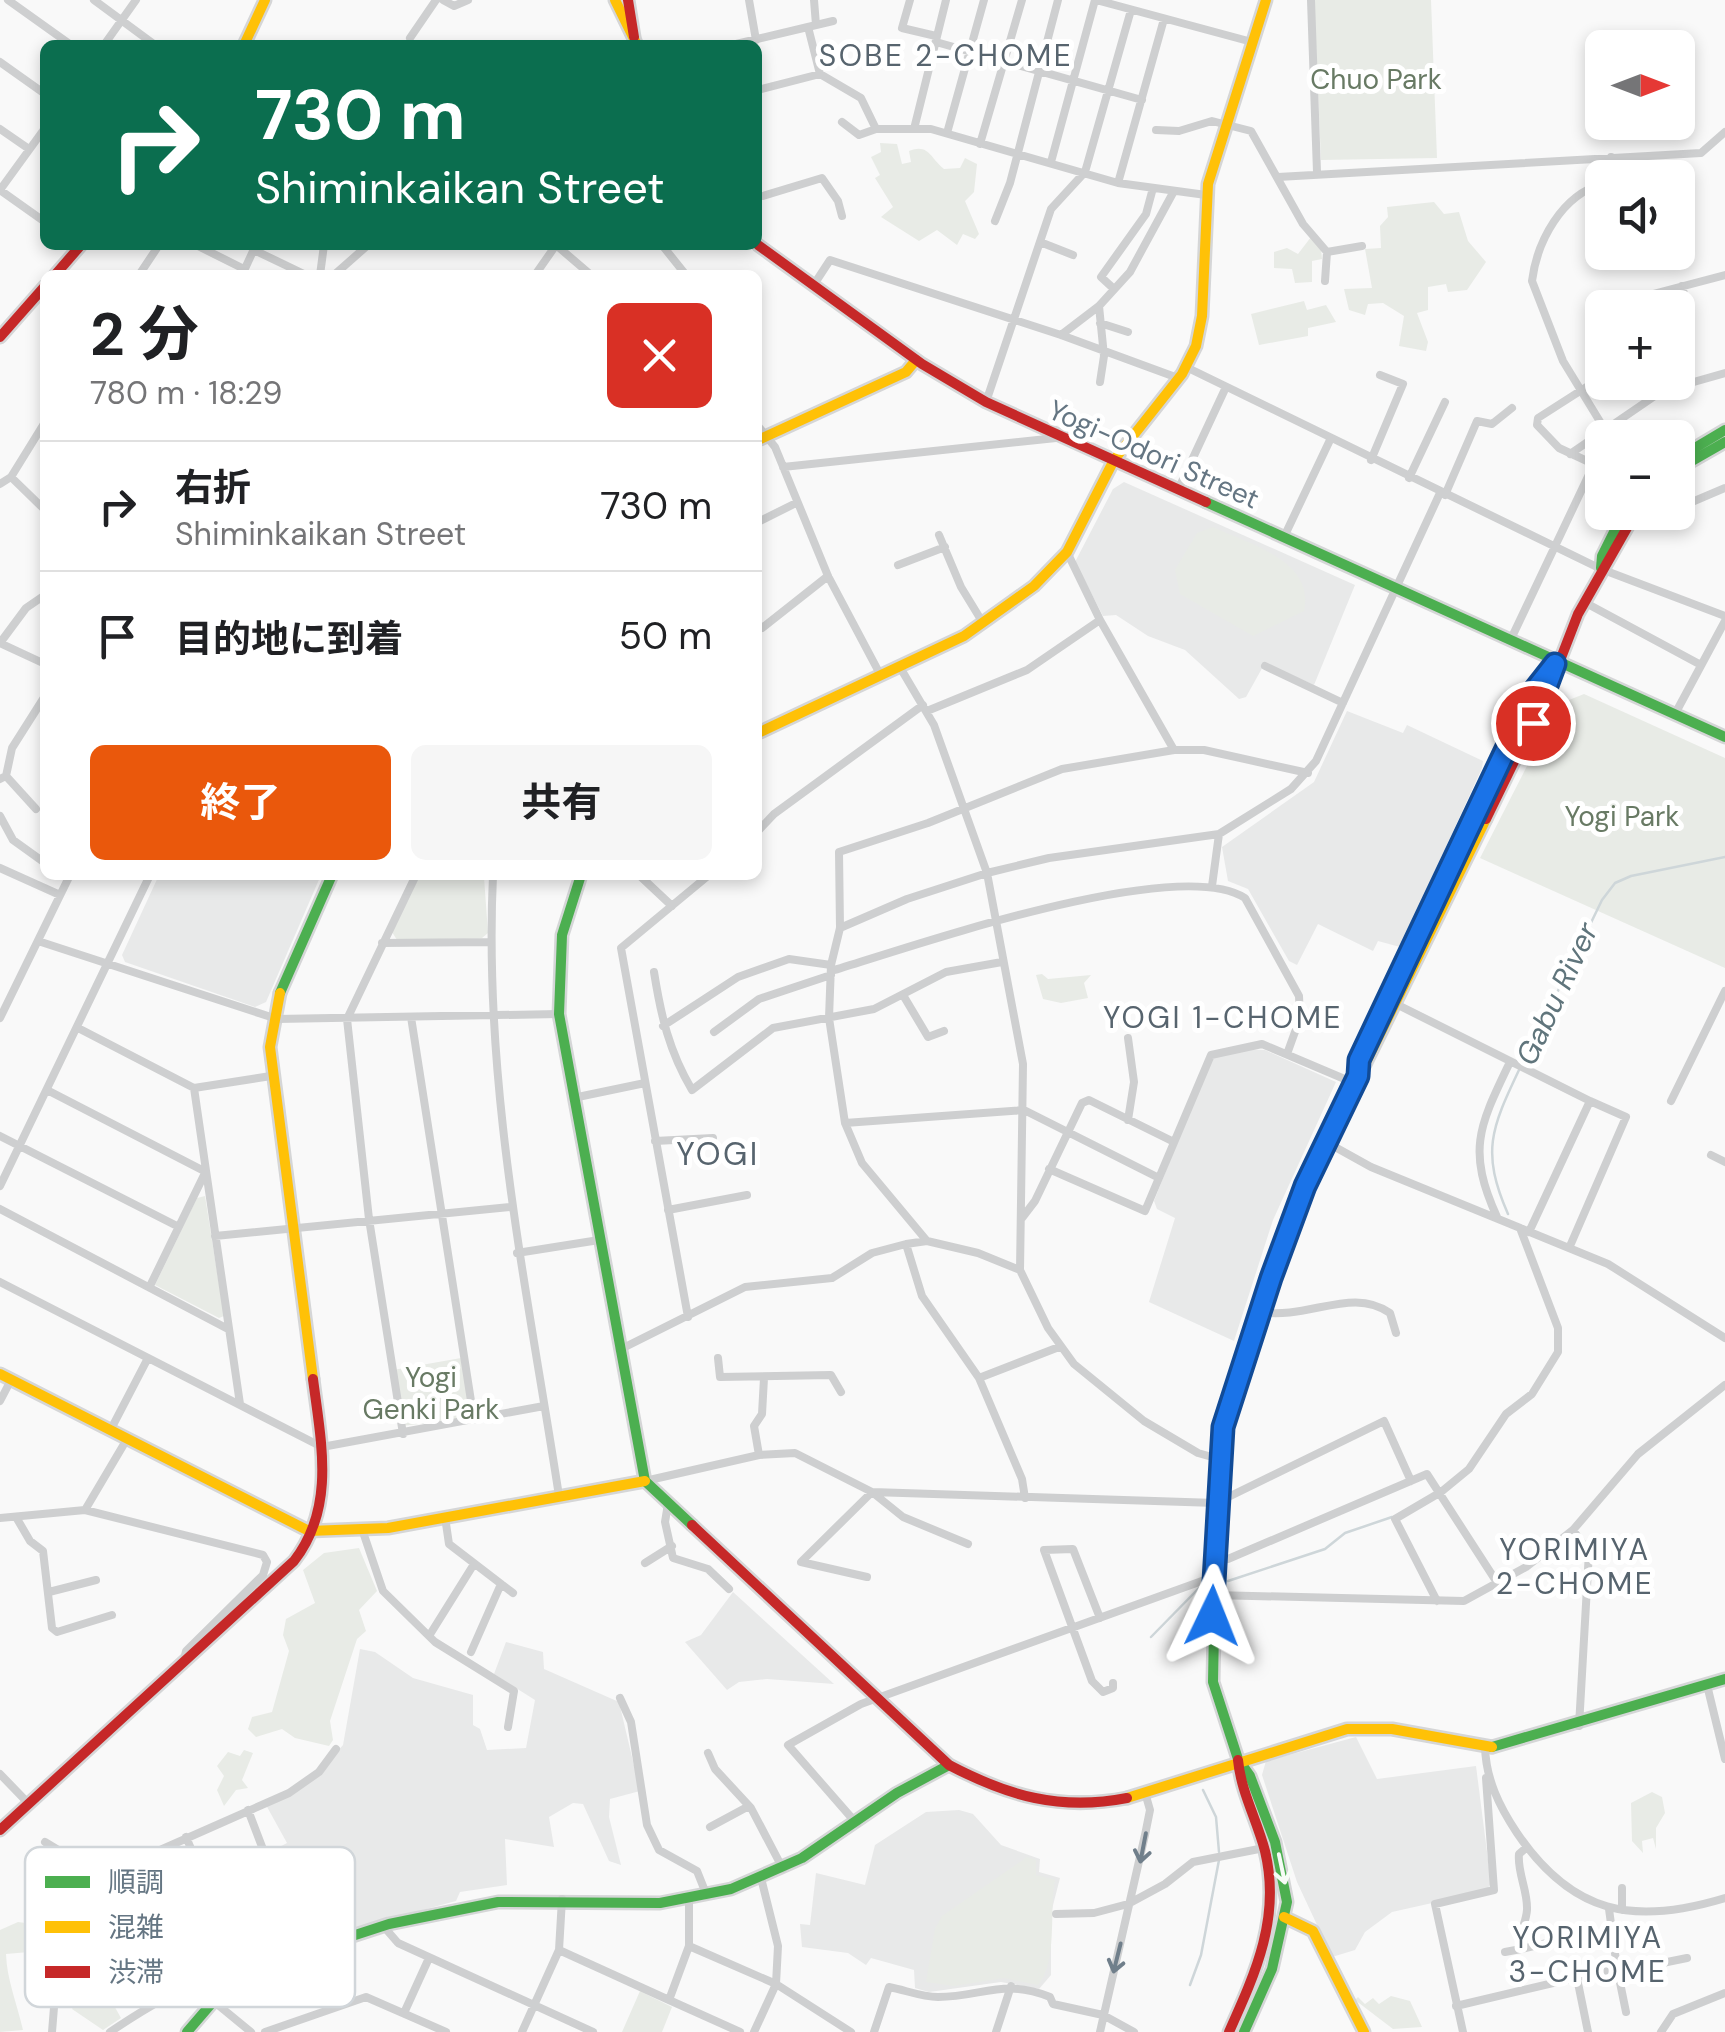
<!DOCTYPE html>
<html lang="ja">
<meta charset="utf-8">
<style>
:root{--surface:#fff;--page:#f6f6f6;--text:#202124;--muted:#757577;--line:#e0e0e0;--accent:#ea580c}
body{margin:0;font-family:"DM Sans","Noto Sans JP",sans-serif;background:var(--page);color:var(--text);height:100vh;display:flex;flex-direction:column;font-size:38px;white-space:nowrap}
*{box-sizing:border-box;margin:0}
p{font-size:32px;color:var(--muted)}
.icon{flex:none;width:55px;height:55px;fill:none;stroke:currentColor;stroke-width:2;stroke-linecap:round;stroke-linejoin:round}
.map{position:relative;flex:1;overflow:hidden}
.drawer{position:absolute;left:40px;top:270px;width:722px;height:610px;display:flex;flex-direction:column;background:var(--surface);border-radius:15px;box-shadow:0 5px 15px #0003}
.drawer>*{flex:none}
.hud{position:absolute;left:40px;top:40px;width:722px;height:210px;border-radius:15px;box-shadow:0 5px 15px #0003;background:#0b6e4f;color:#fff;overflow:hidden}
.needle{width:65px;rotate:90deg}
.fabs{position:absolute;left:1585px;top:30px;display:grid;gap:20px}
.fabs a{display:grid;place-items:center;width:110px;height:110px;border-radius:15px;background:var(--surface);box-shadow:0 5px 15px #0003;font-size:50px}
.pin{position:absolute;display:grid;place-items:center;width:85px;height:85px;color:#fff;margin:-42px;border:5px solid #fff;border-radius:50%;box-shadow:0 2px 10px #0007}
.me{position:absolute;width:110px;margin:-55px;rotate:2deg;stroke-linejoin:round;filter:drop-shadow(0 0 8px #0008)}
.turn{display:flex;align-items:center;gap:35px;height:210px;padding:0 50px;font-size:45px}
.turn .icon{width:130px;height:130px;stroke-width:2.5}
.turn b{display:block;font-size:70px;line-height:85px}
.round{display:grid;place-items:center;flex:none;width:105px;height:105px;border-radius:15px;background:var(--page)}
.overview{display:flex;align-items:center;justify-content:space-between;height:170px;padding:0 50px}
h1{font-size:60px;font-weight:700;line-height:75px}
.button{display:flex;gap:20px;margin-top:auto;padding:20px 50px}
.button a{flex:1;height:115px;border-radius:15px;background:var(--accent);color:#fff;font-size:40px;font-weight:700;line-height:115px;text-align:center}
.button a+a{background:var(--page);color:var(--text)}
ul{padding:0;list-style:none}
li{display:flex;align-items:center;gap:30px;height:130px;padding:0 50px;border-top:2px solid var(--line)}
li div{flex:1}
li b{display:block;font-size:38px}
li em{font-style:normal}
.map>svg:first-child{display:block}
</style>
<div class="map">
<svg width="1725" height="2032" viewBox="0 0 1725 2032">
<rect width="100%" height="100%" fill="#f9f9f9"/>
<path fill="#e8e9e9" d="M1124,482l231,103 -41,100 -49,-22 -19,34 -7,2 -54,-49 -37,-14 -32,-21 -13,1 -28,-54 38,-73z
M1347,711l56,22 4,-8 76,36 -1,7 -82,179 -22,-6 -5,10 -55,-27 -21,41 -8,-4 -41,-72 -20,-8 -6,-34 92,-65z
M159,875h162l-55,127 -11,5 -130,-45 -3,-7z
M1239,1049l26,1 71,32 -63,138 -39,121 -85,-39 26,-84 -18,-9 -3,-8 57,-144z
M733,1592l101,92 -67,-5 -28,3 -12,8 -42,-48 16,-7z
M506,1642l37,10 1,17 75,33 21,89 -30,8 -1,18 12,48 -12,-4 -26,-57 -10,-1 -24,14 5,30 -49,-8 2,46 -47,7 -4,9 -193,52 -10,-32 -26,-10 -16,-28 76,-40 -21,-38 55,-35 22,-25 17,-96 15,3 38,26 60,17v30l7,4 7,21 39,-2 9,-48 -41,-26z
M1356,1737l21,42 99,-13 15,117 -5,8 -94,21 -27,20 -10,18 -23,7 -35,-75 -35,-107 4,-14z
M959,1810l14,4 28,31 39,14 -1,13 21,6 -9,35v62l-12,14 -38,-7 -72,10 -14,-4 -1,-18 -43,-12 -5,7 -18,-12 -46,-6 -2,-23 10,1 6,-52 49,12 10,-40 51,-33z"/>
<path fill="#e8ebe6" d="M1314,0h117l6,158 -116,2z
M880,143l17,1 5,20 9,-2 -2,-11c20,-8 21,7 35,18l16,-1 5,-10 12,6 -3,28 -9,9 14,33 -4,5 -12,-5 -6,11 -20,-15 -18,11 -38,-24 12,-10 -18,-29 5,-3 -9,-18 10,-5z
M1434,202l10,12 15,-2 9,29 18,21 -19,28 -19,2 -2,-8 -18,3v23l-11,3 11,29 -2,9 -27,-5 5,-30 -21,-13 -15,1 -3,11 -16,-5 -5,-21 28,-1 -7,-39 16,-1 -1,-22 8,-9 -1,-10z
M1311,237l10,11 1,11 -10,2v21l-17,1 -3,-14 -18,-1v-16l13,-4 11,6z
M1304,301l3,9 19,-5 10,17 -28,6v8l-49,9 -8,-31z
M1213,527c38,18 102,34 91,84l-51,25 -73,-42 -5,-24 22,-37z
M1584,694l141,64v210l-245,-110 48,-94 16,-43 15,-17z
M420,875l64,2 4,56 -6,5 -85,2 -5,-8z
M1042,974l6,5 43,-4 -7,8 4,15 -27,5 -18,-4 -7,-24z
M205,1196l19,120 -5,2 -64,-33 42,-87z
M461,1358l10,60 -70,8 -8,-56z
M359,1548l18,43 -18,19 7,21 -9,8 -27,82 3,19 -4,6 -34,-8 -13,-9 -26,8 -8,-8 4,-12 20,-5 17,-61 -6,-16 3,-16 29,-16 -12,-33 21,-17z
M244,1750l9,3 -11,27 6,8 -12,2 -12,16 -7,-16 7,-14 -7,-10 11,-14 12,4z
M1652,1792l10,5 3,16 -9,15v21l-3,-11 -11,3 1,12 -11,-12 -1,-38z
M1027,1857l9,3v15l19,5c-6,32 3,81 -17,105l-34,-7 -50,8 -28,-4 9,-53 7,-13z
M18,1922l22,3 24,25 -4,12h-31v-10l-23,2c1,26 10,46 17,76l-23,2v-102z
M89,1981l4,5 9,-2 19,34 -18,12 -31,-21z
M640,1991l32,16 -10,25h-40z
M1391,1996l19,5 12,26 -29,2 -38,-29 3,-3 7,7 8,-6 6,6z"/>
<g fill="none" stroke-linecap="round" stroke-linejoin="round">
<path stroke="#ced6d9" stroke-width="2.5" d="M1523,1063l79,-163 13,-17 16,-7 94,-19
M1508,1214c-27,-62 -17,-85 11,-144
M1228,1581l97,-32 20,-16 47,-16
M1151,1637l48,-49
M1203,1790l13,27 3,35
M1190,1985l11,-30 18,-95"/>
<g stroke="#d5d6d7" stroke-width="15">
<path id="fast" d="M1678,458l47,-28
M1678,469l47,-27
M1206,502l519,235
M1601,568l1,-12 22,-44
M581,875l-19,60 -3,79 86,467 47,44
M280,993l52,-118
M1492,1747l233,-68
M187,2032l43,-50 24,-14 135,-44 109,-22 162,1 71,-14 71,-31 95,-65 52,-28
M1244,2032l28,-63 15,-67 -12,-60 -25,-66 -12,-17 -25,-77 4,-212 6,-43 49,-145"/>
</g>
<g stroke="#d5d6d7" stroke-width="15">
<path id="slow" d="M615,0l22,45
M244,45l21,-45
M758,440l148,-68 10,-12
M758,733l206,-97 70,-50 33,-34 47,-92 68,-86 14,-28 6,-30 6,-132 58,-184
M280,993l-10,54 43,332
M1358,1075l1,-15 174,-368 18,-24
M1272,1282l33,-96 181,-367
M0,1374l309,157 79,-3 257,-47
M1127,1798l220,-69h45l100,18
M1284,1917l29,14 51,101"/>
</g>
<g stroke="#d5d6d7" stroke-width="15">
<path id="jam" d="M628,0l6,37
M758,245l164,119 64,38 220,100
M55,275l26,-30
M0,337l45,-51
M1486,819l61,-125 31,-80 58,-102
M692,1525l257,240c59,31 111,46 178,33
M0,1830l294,-269c42,-54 27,-119 19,-182
M1229,2032c27,-60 52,-115 36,-181 -8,-31 -24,-59 -27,-91"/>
</g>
<path stroke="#cecfd0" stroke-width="8" d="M8,0l63,45
M94,0l61,45
M443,0l11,6 14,-6
M749,0l7,40
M814,0l2,25
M910,0l-8,28 34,8
M1096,0l156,42
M1311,0l6,172
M808,27l12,47
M410,38l26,-38
M936,42l206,58
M104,45l32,-45
M732,45l101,-24
M0,62l45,32
M758,90l62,-16 41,24 15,31h55l187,54 88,12
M842,122l17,13 17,-6
M0,129l29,20
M914,129l32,-129
M1156,130l23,1 33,-10 39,10 52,93 24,28 -2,29
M947,133l37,-133
M980,144l42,-144
M1051,162l44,-162
M1278,177l423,-24 24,-21
M1610,178l1,-21
M1118,183l46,-164
M1602,184c-40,11 -65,57 -70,97l31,80 47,77
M0,190l45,-62
M0,190l45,32
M763,196l59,-18 16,23 4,15
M995,221l15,-38 48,-183
M1040,242l33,13
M196,245l48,24
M556,245l35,30
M662,245l24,30
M254,250l52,25
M1327,252l35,-6
M1664,266l11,-3
M139,275l20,-30
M242,275l12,-26
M320,275l4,-30
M334,275l34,-30
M535,275l21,-30
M813,286l17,-26 231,75 117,43
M1682,286l7,28
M1114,289l-13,-12 45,-63 7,-26
M1619,303l106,-28
M1100,323l28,9
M1061,335l38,-29
M1186,367l415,202 124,47
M1602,377l-64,41 -1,7 22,23 43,20
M1100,382l4,-26 -5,-50 31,-34 44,-81
M1640,382l22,9 63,-18
M986,402l65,-193 34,-37 46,-162
M758,426l17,21 53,129 53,100
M1570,454l92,-63
M1371,460l32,-76 -23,-9
M783,467l273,-29
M11,477l34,33
M1409,478l36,-76
M0,484l11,-7 34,-55
M1178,490l48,-103
M1445,495l32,-74 15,3 20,-16
M1678,508l47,-20
M758,522l38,-19
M939,535l22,52 22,36
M1284,537l46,-97
M1067,552l33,68 74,130
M898,565l47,-18
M1584,602l117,63
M762,628l66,-52
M1511,639l83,-175
M0,643l26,-35 19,-13
M0,643l45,21
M1265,666l78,37
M901,669l33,56 53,148 36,191 -3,206 28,58 26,36 70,57 54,32 21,6
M927,711l100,-41 73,-50
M1675,714l50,-93
M6,776l30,33
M0,779l6,-3 6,-28 33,-52
M0,816l13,24 32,23
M758,831l16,-17 149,-109
M0,868l60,27
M493,875c-10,211 34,413 66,621
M639,875l33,31
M1212,886l7,-52
M840,928l67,-29 80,-26 62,-15 170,-24 72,-45 25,-28 124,-268
M38,941l239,78 282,-5
M382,943l109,-1
M831,971c80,-24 346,-117 414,-73l54,98 1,22 -13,36
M654,972c7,44 15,79 38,118l81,-62 101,-19 72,-37 56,-10
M903,995l25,42 16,-6
M1392,1002l198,99 -61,131
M411,1017l63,403
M0,1018l70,-143
M663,1026l75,-49 51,-18 42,6
M78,1028l116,60 77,-12
M714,1032l45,-33 72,-24
M1128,1038l6,44 -6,38
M194,1088l46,316
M47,1090l159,82
M573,1098l72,-15
M1671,1101l54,-110
M845,1123l179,-13 135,68
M0,1136l177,90
M655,1141l58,-3
M1326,1142l45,25 237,97 117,74
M1711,1155l14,7
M1049,1169l96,42 66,-156 51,-11 92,39
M0,1186l150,-311
M0,1209l228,120
M668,1210l79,-15
M1497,1217c-31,-68 -17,-92 13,-155
M1022,1218l13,-17 47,-98 7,-3 85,42
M215,1236l295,-29
M927,1241l-65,-78 -17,-40 -16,-105 2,-53 9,-37 -1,-76 89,-29 134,-54 112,-19h30l104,23
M906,1244l16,52 57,82 43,101 3,19
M1570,1246l56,-129 -36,-16
M517,1253l82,-13
M0,1282l322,165 222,-41
M150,1286l55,-113
M1259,1312c50,8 93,-26 131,1l6,20
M688,1317l-67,-369 88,-73
M619,1350l126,-63 87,-9 40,-25 34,-9 21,-3 51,12 42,17
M718,1358l2,19 111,-2 10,17
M979,1378l80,-31
M0,1401l11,-21
M110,1431l38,-73
M403,1434l-34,-215 -22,-200 69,-144
M759,1455l-5,-29 8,-12 2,-36
M645,1481l114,-26 36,-2 77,39 31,25 65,27
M668,1504l-3,18 8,36 35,11 21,20
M85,1510l42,-71
M16,1517l14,24 13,10 9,77 5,4 55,-17
M445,1517l4,27 64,49
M0,1518l85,-8 178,45 4,7 -4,13 -77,76 -2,9
M1573,1530l16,22 -10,174
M363,1532l20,59 52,51 79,49 -6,36
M1214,1559h14l199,-85 71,110
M645,1563l27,-17
M867,1577l-66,-15 71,-70 344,11 168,-82 27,60
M49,1592l47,-12
M1213,1595l251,6 62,-34 47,-37 65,-76 87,-69
M1437,1601l-42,-82 46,-27 28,-23 37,-55 26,-20 26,-42v-24l-38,-100
M1100,1618l-27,-69 -29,1 48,131 11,11 10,-4v-5
M429,1636l45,-72
M471,1652l30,-68
M1707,1685l18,74
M620,1698l11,24 16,103 12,25 38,21 10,25
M1485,1747c1,32 14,59 32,86 55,81 116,93 208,65
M708,1753l7,16 36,39 32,61
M0,1774l29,30
M248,1810l16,42
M857,1824l-69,-79 73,-41 352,-127
M710,1827l39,-21
M186,1837l16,37
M45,1842l86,52 30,39
M1622,1888v22
M54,1895l14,-38
M689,1899v47l87,38 2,-38 -17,-68
M1056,1914l38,-1 34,-9 37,-20 28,-22 71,-14
M385,1928l13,15 195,89
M689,1946l-20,54 71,32
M1521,1949l43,-10
M559,1950l110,50
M1505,1952l16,-3c-3,-16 5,-25 6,-39 1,-19 -10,-38 -8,-56l8,-7
M1617,1968l9,44
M1618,1972l69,-14
M1577,1978l11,54
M212,2000l39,32
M1456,2006l161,-38 -8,-59
M404,2013l25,-55
M52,2032l3,-37 14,-36 73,-101 147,-65 30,-21 17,-23
M110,2032c33,-22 72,-47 111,-55l9,5
M265,2032l101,-35 80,35
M522,2032l37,-82 3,-51
M754,2032l22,-48 75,48
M874,2032l15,-45c16,3 33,10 49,10 44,0 65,-19 112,0l3,7 50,11 31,17
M996,2032l15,-46
M1100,2032l45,-197 5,-25 -4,-14
M1463,2032l-28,-128 59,-14 -8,-112
M1661,2032l12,-18 52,-21"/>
<use href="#fast" stroke="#4caf50" stroke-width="10"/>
<use href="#slow" stroke="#ffc107" stroke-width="10"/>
<use href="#jam" stroke="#c62828" stroke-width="10"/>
</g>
<defs><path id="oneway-shaft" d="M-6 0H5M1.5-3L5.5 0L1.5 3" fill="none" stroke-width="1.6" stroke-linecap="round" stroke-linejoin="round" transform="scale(2.5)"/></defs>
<g stroke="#707f8b">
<use href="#oneway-shaft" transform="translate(1143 1848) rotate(101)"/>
<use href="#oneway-shaft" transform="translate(1117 1958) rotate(104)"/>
</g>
<use stroke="#f6fbf6" href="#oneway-shaft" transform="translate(1282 1869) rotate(78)"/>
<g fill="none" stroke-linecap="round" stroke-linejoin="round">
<g stroke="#114b97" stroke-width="25">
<path id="route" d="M1212,1616l11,-189 48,-149 34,-92 53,-110 1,-16 174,-368 22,-28 -22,59"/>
</g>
<use href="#route" stroke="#1a73e8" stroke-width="18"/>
</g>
<g text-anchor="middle" stroke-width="10" stroke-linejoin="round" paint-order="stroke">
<g font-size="28" fill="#687a64" stroke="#fff">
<text x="1376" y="89">Chuo Park</text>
<text x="1622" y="826">Yogi Park</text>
<text x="431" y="1387">Yogi<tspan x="431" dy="32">Genki Park</tspan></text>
</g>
<g font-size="28" fill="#657683" stroke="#fff">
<text transform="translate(1154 454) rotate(24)" y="10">Yogi-Odori Street</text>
</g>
<g font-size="30" letter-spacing="2.5" fill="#57646e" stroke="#fff">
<text x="946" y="66">SOBE 2-CHOME</text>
<text x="1223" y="1028">YOGI 1-CHOME</text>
<text x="1575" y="1560">YORIMIYA<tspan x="1575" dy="34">2-CHOME</tspan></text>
<text x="1588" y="1948">YORIMIYA<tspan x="1588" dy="34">3-CHOME</tspan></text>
</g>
<g font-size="30" font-style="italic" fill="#60757c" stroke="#fff">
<text transform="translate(1557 994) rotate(-65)" y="10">Gabu River</text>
</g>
<g font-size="32" letter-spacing="2.5" fill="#57646e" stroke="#fff">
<text x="718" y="1165">YOGI</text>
</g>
</g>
<rect x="25" y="1847" width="330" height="160" rx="15" fill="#fff" stroke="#d1d6da" stroke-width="2.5"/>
<rect x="45" y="1876" width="45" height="12" fill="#4caf50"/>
<rect x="45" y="1921" width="45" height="12" fill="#ffc107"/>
<rect x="45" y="1966" width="45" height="12" fill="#c62828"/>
<g font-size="28" fill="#657683">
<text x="108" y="1892">順調</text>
<text x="108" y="1937">混雑</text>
<text x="108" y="1982">渋滞</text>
</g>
</svg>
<div class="fabs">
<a><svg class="needle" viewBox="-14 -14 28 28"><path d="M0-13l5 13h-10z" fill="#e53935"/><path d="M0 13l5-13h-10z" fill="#757577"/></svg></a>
<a><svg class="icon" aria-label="sound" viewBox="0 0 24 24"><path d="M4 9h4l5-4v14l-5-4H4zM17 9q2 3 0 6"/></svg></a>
<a>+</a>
<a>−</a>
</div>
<div class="pin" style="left:1533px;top:723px;background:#d93025"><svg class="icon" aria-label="arrive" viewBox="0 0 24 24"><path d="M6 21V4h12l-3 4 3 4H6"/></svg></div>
<svg class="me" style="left:1212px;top:1616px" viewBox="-20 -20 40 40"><path d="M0-17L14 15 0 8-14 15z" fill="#1a73e8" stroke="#fff" stroke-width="4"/></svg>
<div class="hud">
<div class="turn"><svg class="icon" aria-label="right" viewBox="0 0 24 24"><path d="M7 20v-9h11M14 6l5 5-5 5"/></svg><div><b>730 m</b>Shiminkaikan Street</div></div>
</div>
<section class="drawer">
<div class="overview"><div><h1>2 分</h1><p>780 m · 18:29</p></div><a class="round" style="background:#d93025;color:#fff"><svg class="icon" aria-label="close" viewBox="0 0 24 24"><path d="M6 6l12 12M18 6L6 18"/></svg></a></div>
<ul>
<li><svg class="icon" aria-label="right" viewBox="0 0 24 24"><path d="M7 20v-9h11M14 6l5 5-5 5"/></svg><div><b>右折</b><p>Shiminkaikan Street</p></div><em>730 m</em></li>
<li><svg class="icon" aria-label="arrive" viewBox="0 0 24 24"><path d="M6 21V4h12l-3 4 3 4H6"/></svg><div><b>目的地に到着</b></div><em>50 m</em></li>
</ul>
<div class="button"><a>終了</a><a>共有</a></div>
</section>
</div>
